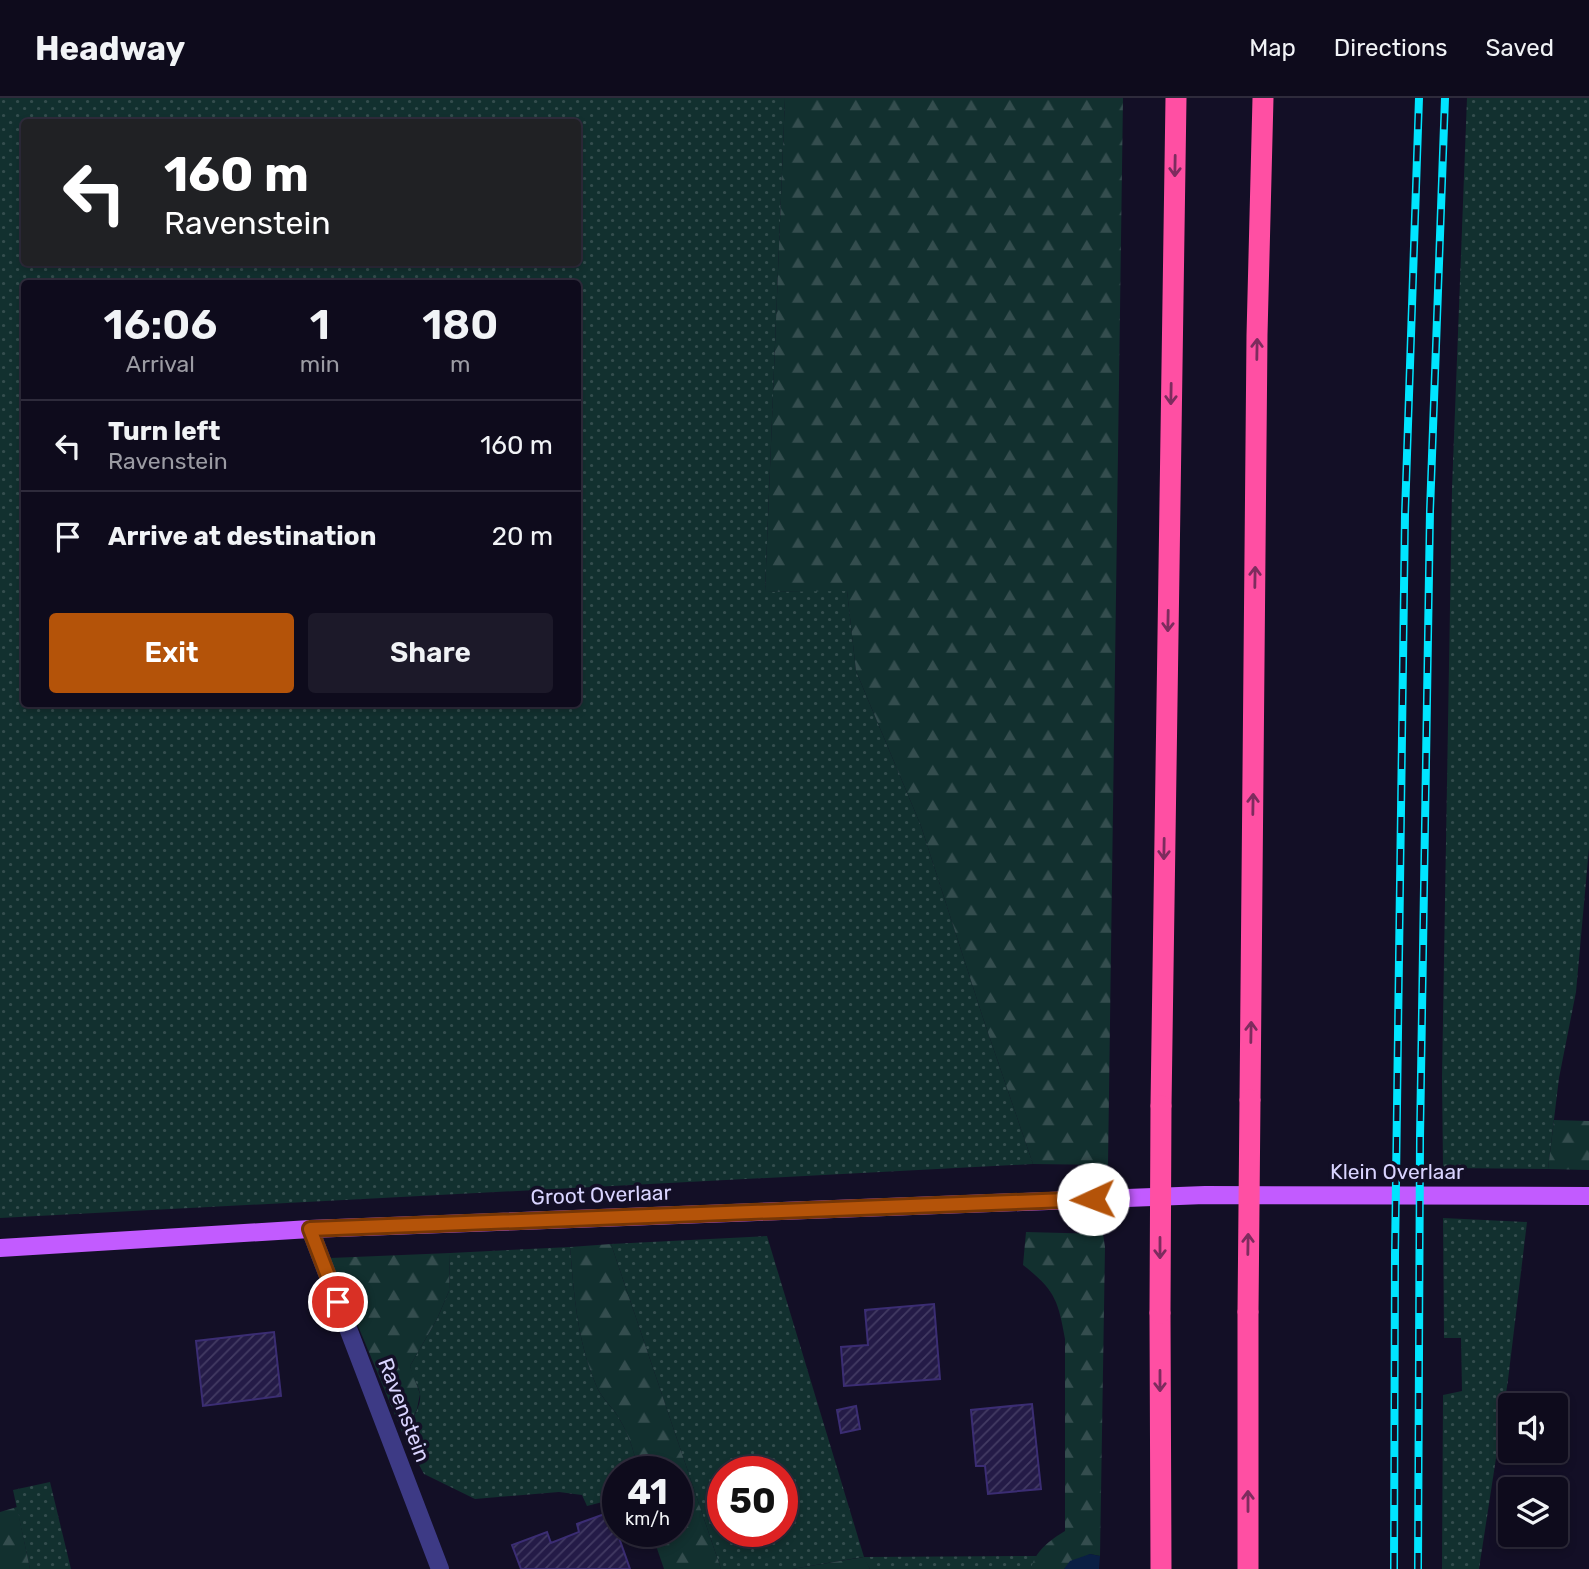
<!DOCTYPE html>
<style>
:root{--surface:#0e0b1c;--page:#1c1929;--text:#f1f3f6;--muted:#9b9ba3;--line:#2e2b3b;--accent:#b45309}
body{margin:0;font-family:Rubik,sans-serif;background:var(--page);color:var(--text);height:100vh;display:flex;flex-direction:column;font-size:26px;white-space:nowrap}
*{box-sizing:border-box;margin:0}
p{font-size:23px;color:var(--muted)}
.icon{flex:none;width:38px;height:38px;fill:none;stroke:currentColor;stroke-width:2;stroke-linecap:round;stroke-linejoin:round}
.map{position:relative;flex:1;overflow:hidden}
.panel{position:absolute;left:21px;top:182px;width:560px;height:427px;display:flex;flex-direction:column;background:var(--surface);border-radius:7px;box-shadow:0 4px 10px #0003,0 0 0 2px var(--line)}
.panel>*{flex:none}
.hud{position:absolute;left:21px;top:21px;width:560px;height:147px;border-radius:7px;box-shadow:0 4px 10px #0003,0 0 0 2px var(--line);background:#202124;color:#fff;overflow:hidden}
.controls{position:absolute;left:1498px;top:1295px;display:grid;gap:14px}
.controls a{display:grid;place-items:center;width:70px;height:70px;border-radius:7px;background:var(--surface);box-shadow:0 4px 10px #0003,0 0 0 2px var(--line);font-size:35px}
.speed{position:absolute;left:602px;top:1358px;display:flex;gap:14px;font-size:35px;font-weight:700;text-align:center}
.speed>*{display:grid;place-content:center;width:91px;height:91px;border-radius:50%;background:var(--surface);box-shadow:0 4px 10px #0003,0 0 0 2px var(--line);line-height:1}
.speed small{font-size:18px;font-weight:400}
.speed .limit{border:10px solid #d22;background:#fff;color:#111}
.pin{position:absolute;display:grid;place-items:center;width:60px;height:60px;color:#fff;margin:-30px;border:4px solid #fff;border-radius:50%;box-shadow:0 2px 7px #0007}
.me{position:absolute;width:77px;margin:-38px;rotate:268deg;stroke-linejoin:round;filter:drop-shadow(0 0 5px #0008)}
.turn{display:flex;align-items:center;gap:24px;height:147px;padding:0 28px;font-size:32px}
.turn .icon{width:91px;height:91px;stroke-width:2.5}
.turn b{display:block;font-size:49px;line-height:60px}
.eta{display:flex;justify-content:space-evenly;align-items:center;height:119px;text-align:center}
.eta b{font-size:42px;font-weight:600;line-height:49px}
.action{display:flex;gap:14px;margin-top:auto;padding:14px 28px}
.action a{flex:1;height:80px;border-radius:7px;background:var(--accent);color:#fff;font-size:28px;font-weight:600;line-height:80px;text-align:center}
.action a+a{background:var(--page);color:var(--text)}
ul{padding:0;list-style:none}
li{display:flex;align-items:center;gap:21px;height:91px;padding:0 28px;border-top:2px solid var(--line)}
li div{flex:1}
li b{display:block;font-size:26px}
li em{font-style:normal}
header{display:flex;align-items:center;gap:42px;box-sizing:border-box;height:98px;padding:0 35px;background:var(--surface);border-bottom:2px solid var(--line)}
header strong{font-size:33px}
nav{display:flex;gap:38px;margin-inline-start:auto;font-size:24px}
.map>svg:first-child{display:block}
</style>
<header>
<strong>Headway</strong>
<nav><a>Map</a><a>Directions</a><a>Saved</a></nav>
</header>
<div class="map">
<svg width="1589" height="1471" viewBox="0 0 1589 1471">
<defs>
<pattern id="grass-dots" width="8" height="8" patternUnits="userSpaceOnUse" patternTransform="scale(1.75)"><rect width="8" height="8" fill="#12302f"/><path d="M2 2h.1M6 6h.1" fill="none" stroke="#344d4e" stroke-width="1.8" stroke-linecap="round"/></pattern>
<pattern id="forest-firs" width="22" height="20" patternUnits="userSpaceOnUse" patternTransform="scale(1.75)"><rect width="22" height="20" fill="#12302f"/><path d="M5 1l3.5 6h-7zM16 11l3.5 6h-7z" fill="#344d4e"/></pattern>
<pattern id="building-hatch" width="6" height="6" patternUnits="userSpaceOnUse" patternTransform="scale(1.75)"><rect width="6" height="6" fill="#241b47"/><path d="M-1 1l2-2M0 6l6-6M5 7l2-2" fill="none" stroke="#433b63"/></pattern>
</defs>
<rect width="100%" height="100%" fill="#130f26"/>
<path fill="url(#grass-dots)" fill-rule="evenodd" d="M0,0h785l-20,494 82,-2 9,81 65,155 63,195 49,143 -1033,54zM24,24h554v140h-554zM24,186h554v420h-554z
M1467,0h122v750l-13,144 -17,86 -11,91 -105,-1 -1,-90 10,-589z
M1443,1120l84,4 -19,158 -29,189h-37l1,-174 19,-4 -1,-53h-17z
M767,1138l97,321 173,-1 -6,13h-161l-7,-12 -71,12h-71l-110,-325zM723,1374h59v59h-59z
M570,1149c4,47 7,94 26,138 4,10 12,18 19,27 13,19 19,37 23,60h-20v26l-31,8 -5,-11 -23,-3 -84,7 -51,-25 -20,-37c4,-12 18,-30 16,-43 -2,-9 -8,-18 -10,-28l27,-47 12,-28 1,-38z
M50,1384l21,87h-41l-17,-79z"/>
<path fill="url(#forest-firs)" d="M785,0h338l-15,1067 -75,-1 -49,-143 -63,-195 -65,-155 -9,-80 -82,1z
M1554,1022l35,1v49l-41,-1z
M1026,1134l77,2 2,13 -5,309 -10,-2 -26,15h-33c4,-18 19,-29 34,-38v-192c-7,-39 -10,-49 -42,-74z
M611,1146l110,325h-57l-13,-38h26v-59h-39c-4,-23 -10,-41 -23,-60 -7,-9 -15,-17 -19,-27 -19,-44 -22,-91 -26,-138z
M450,1155l-1,38 -12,28 -27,47 10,28 -3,15 -13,28 -74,-179z
M17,1409l13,62h-30v-57z
M864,1459l6,12h-78z"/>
<path fill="#0a1f44" d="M1090,1456l10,2 -1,13h-35l6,-8z"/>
<path fill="url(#building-hatch)" stroke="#3b2d73" stroke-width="2" d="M934,1206l6,75 -96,7 -3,-39 27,-2 -3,-35z
M274,1234l7,64 -78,10 -7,-65z
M1032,1306l9,85 -53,5 -3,-28h-9l-5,-56z
M856,1308l4,23 -19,4 -4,-23z
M610,1414l20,57h-109l-9,-24 35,-13 4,11 28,-11 -2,-8z"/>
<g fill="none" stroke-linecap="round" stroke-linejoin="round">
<path stroke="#3d3a85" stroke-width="18" d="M310,1131l130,340"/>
<path stroke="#c25bff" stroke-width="18" d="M0,1150l310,-19 895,-34 384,1"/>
<path stroke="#ff4fa3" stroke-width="21" d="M1250,1002l7,-765 6,-237
M1161,1008l15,-1008
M1248,1214v257
M1160,1215l1,256"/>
<g stroke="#00e5ff" stroke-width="8">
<path id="rail" d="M1394,1471l1,-314 10,-741 14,-416
M1418,1471l2,-431 10,-627 15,-413"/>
</g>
<use href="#rail" stroke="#130f26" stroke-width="5" stroke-dasharray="16" stroke-linecap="butt"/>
<path stroke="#ff4fa3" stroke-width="21" d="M1248,1214l2,-212
M1160,1215l1,-207"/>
</g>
<defs><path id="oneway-shaft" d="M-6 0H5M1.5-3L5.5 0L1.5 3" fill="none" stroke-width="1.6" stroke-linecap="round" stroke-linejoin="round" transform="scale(1.75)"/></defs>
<g stroke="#7d2c5e">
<use href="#oneway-shaft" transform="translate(1175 68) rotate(91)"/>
<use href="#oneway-shaft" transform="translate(1257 251) rotate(-89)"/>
<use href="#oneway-shaft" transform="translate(1171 296) rotate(91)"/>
<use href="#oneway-shaft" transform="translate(1255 479) rotate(-89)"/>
<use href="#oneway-shaft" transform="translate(1168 523) rotate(91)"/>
<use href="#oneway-shaft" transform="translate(1253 706) rotate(-89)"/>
<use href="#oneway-shaft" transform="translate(1164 751) rotate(91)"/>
<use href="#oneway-shaft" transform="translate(1251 934) rotate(-89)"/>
<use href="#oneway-shaft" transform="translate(1248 1146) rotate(-89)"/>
<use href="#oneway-shaft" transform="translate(1160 1150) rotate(90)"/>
<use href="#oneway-shaft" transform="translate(1160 1283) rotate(90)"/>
<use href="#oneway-shaft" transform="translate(1248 1403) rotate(-90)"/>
</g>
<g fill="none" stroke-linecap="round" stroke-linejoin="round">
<g stroke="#753606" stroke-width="18">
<path id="route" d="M338,1204l-28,-73 783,-30"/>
</g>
<use href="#route" stroke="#b45309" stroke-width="12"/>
</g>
<g text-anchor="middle" stroke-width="7" stroke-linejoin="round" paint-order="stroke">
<g font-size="21" fill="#d9d4ff" stroke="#130f26">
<text x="1397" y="1081">Klein Overlaar</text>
<text transform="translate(601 1097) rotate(-2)" y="7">Groot Overlaar</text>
<text transform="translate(404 1312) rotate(69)" y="7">Ravenstein</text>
</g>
</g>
</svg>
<div class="controls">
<a><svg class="icon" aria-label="sound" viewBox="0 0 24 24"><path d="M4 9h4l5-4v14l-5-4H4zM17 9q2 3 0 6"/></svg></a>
<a><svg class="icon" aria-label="layers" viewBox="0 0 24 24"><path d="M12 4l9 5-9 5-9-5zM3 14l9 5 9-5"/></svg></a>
</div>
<div class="speed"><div>41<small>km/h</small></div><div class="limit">50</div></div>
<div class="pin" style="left:338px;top:1204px;background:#d93025"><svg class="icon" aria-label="arrive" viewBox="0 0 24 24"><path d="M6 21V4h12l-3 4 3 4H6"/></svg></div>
<svg class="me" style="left:1093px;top:1101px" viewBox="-20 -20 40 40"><circle r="19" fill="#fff"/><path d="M0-13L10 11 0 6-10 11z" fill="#b45309"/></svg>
<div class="hud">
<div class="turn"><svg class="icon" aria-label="left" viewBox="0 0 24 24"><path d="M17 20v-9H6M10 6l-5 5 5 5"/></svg><div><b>160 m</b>Ravenstein</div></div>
</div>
<section class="panel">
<div class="eta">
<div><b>16:06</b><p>Arrival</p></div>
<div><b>1</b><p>min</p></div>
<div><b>180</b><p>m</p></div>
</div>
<ul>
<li><svg class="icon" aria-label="left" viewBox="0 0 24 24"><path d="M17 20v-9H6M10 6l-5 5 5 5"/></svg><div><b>Turn left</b><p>Ravenstein</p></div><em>160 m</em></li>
<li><svg class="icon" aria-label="arrive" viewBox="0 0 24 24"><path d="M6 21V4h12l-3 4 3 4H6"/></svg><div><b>Arrive at destination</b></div><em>20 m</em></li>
</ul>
<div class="action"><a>Exit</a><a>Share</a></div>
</section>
</div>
